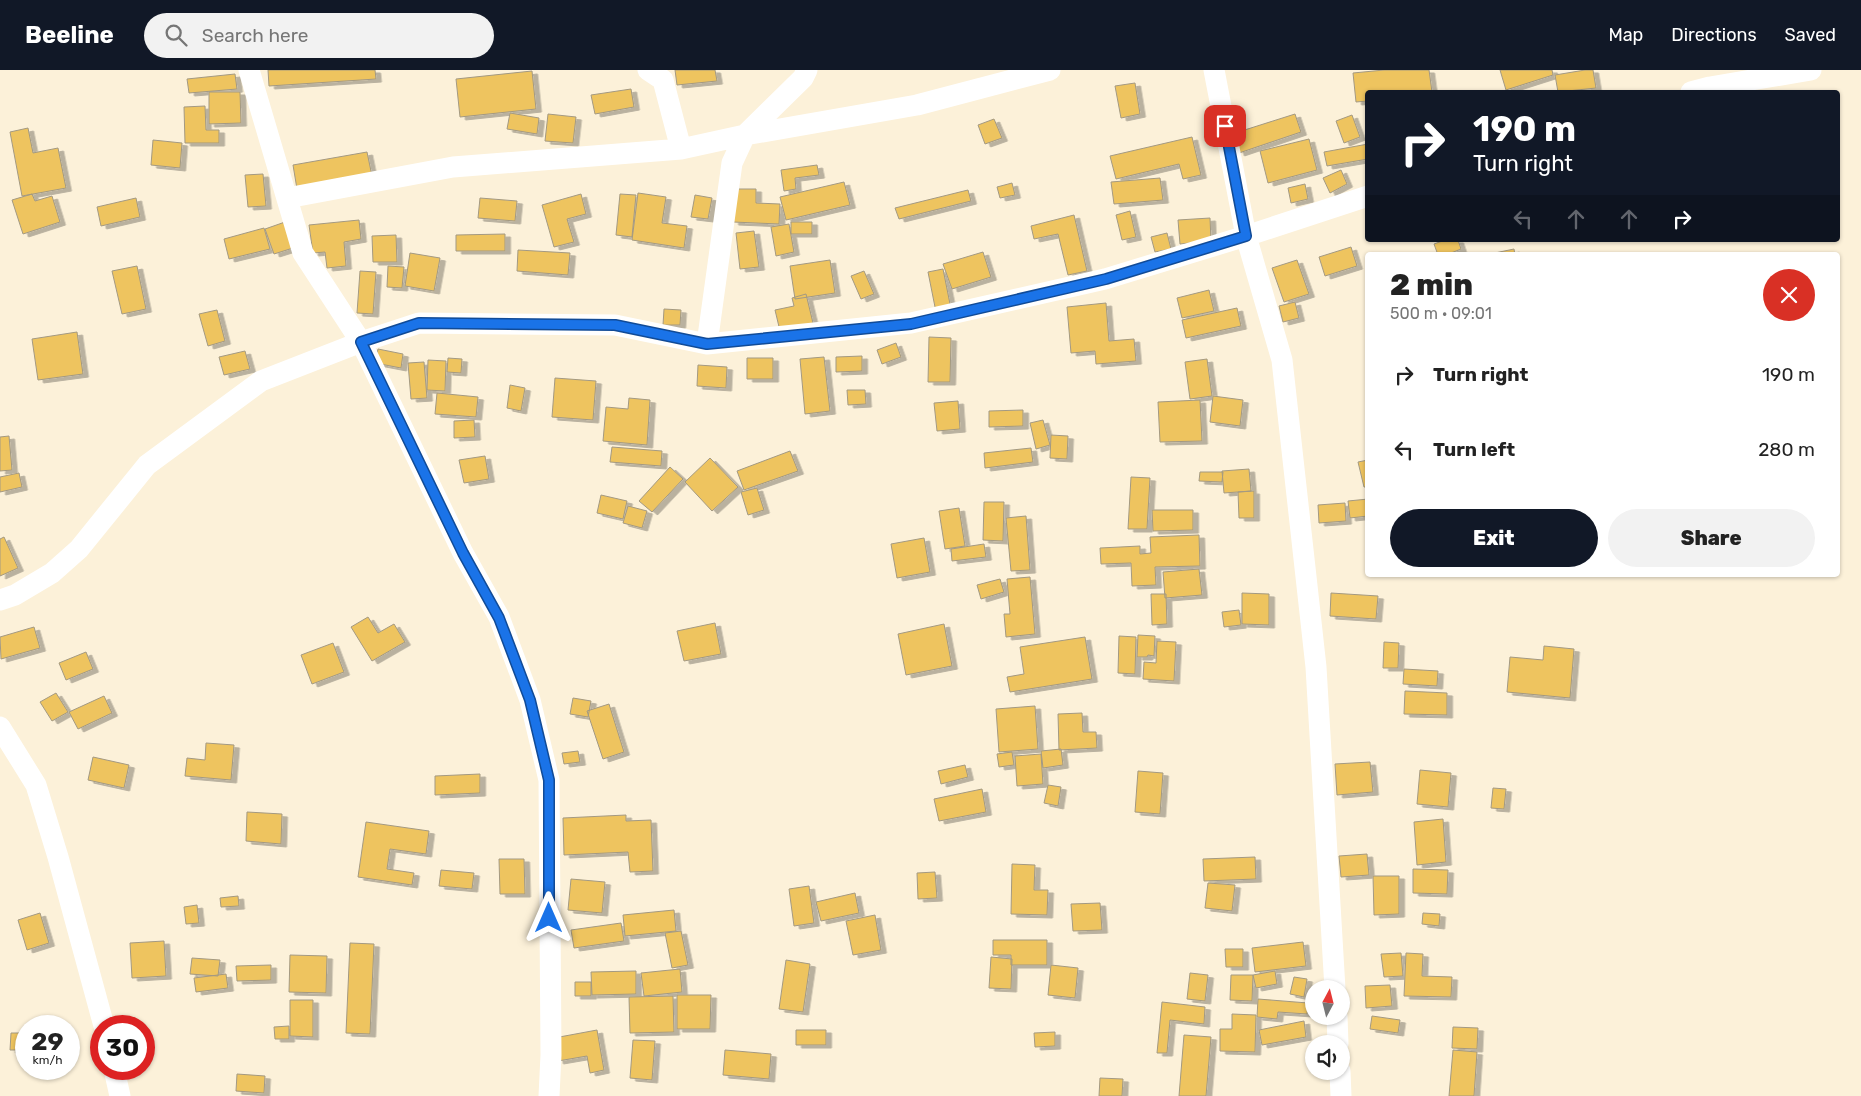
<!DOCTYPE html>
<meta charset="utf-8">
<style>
:root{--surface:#fff;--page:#f2f2f2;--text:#222;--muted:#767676;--accent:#111827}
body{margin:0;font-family:Rubik,sans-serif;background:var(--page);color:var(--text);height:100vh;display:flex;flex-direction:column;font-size:19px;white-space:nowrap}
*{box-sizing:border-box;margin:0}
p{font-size:16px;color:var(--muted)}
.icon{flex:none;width:28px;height:28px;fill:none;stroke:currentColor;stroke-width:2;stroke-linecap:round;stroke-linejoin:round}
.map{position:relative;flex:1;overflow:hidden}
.drawer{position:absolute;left:1365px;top:182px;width:475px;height:325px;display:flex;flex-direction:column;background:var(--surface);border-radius:5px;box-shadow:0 1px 4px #0004}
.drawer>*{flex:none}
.top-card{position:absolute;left:1365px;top:20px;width:475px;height:152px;border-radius:5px;box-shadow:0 1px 4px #0004;background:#111827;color:#fff;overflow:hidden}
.needle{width:32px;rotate:7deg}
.buttons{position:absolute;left:1305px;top:910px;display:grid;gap:10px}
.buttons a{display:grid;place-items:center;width:45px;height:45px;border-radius:50%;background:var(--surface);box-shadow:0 1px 4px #0004;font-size:25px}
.speed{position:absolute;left:15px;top:945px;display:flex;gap:10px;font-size:25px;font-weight:700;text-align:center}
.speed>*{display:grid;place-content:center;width:65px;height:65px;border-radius:50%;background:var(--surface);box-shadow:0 1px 4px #0004;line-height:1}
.speed small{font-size:12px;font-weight:400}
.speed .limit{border:8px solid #d22;background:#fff;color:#111}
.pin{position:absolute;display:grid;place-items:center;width:42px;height:42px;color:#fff;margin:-21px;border-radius:10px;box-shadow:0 2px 8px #0006}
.me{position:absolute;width:55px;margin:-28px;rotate:0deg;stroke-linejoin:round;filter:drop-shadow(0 0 4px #0008)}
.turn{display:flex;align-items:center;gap:18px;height:105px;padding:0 25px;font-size:22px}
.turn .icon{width:65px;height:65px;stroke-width:2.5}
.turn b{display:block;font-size:35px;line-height:42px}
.lanes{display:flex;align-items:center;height:48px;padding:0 25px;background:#0003;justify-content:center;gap:25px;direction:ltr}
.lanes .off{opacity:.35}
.round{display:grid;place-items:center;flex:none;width:52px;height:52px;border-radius:26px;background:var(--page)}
.overview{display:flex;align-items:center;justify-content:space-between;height:85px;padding:0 25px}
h1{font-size:30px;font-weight:800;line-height:38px}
.button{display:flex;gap:10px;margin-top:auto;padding:10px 25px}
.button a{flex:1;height:58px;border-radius:30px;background:var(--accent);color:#fff;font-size:20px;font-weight:800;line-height:58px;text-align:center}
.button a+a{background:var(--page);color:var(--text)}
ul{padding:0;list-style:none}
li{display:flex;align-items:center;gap:15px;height:75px;padding:0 25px}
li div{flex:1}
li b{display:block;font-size:19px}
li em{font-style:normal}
header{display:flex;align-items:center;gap:30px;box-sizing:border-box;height:70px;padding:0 25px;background:var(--accent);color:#fff}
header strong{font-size:24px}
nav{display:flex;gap:28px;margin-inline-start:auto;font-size:18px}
.search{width:350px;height:45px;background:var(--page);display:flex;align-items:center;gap:12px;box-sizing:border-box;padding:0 18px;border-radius:28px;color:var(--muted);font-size:19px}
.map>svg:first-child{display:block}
</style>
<header>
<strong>Beeline</strong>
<div class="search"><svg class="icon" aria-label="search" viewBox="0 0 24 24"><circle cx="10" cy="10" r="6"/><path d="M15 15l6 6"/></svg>Search here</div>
<nav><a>Map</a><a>Directions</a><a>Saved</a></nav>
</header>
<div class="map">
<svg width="1861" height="1026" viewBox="0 0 1861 1026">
<defs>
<filter id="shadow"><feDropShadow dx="5.5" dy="3" stdDeviation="0" flood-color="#0004"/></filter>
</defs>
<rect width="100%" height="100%" fill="#fcf1d9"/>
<path fill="#eec45e" stroke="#a39982" filter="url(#shadow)" d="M268,0h107l1,9 -107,7z
M675,0h40l2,11 -40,4z
M1384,0h45l3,22h-64v9l-12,1 -3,-29z
M1500,0h52l1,5 -47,15z
M1585,0h8l3,18 -38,4 -3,-17z
M532,1l4,38 -76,8 -4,-38z
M235,4l2,15 -48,4 -2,-14z
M1135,13l5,31 -19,4 -6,-32z
M631,19l3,18 -39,7 -4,-19z
M209,22h31l1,31 -32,1z
M205,36l1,24h13v13h-34l-1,-36z
M510,43l29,5 -2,16 -30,-5z
M548,44l28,3 -3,26 -28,-2z
M1295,44l6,18 -62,21 -7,-19z
M1352,45l8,22 -16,6 -8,-22z
M994,49l8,19 -17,6 -7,-19z
M28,58l5,25 25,-5 8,40 -44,8 -12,-64z
M1192,67l9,38 -18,4 -4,-15 -63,15 -6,-23z
M1309,69l8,31 -49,13 -8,-32z
M153,70l29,3 -2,25 -29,-3z
M1368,74v15l-41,7 -3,-14z
M367,82l5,24 -75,13 -4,-24z
M817,95l2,10 -24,3 1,11 -12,2 -3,-21z
M1341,100l6,14 -17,9 -7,-15z
M263,104l3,32 -18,1 -3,-32z
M1160,108l3,22 -49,4 -3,-22z
M844,112l6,23 -64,15 -6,-23z
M1012,113l3,12 -15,3 -3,-11z
M1305,114l3,15 -17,4 -3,-15z
M734,119h22v14l24,1 -1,20 -46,-2z
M968,120l3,11 -72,18 -4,-11z
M638,123l28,4 -4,26 25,3 -3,22 -52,-8z
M32,124l3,7 17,-5 8,26 -37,12 -11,-34z
M581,124l5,20 -19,5 7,23 -20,5 -12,-42z
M620,124l16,1 -4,42 -16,-2z
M695,125l17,3 -4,21 -17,-2z
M136,128l4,19 -39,9 -4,-19z
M480,128l37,3 -2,20 -37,-3z
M1130,141l6,26 -14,3 -6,-25z
M1074,145l13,56 -19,4 -10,-41 -24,5 -3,-13z
M1210,148l1,23 -31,3 -2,-24z
M359,150l2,19 -17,3 2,24 -19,2 -2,-16 -12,1 -4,-28z
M285,152l8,26 -19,6 -9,-25z
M791,152h21v12h-21z
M789,154l5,28 -18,4 -5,-29z
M264,158l6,21 -41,10 -5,-20z
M754,161l5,36 -19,2 -4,-36z
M1167,163l4,16 -16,3 -4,-15z
M505,164v17h-49v-16z
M396,165l1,27h-24l-1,-26z
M1445,170h13l3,9 -15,6h-8l-4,-11z
M1351,177l6,19 -32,10 -6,-19z
M1514,179l1,6h-25v-1z
M518,180l52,3 -2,22 -51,-4z
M983,182l8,25 -39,12 -9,-25z
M410,183l30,5 -6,33 -29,-5z
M830,190l5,33 -40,6 -5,-33z
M1297,190l12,34 -25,8 -12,-34z
M137,196l9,43 -24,5 -10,-43z
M388,196l16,1 -2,21 -15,-1z
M943,199l8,40 -15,3 -8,-40z
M360,201l16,1 -3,42 -16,-1z
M864,201l10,23 -13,5 -10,-23z
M1209,220l5,21 -32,7 -5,-20z
M806,224l7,29 -33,8 -5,-21 19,-4 -2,-8z
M1295,232l4,16 -16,4 -4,-16z
M1106,233l3,38 25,-2 2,22 -40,3 -1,-13 -24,2 -4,-46z
M1237,238l4,18 -55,12 -4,-18z
M664,239l17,1 -1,15h-17z
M217,240l8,31 -17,5 -9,-32z
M77,262l6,42 -45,6 -6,-41z
M929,267l22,1 -1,44h-22z
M896,273l5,14 -19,7 -5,-14z
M378,279l25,5 -2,14 -26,-5z
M245,281l5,18 -26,6 -5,-18z
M862,286v15l-26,1v-15z
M824,287l6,54 -25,3 -5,-55z
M448,288l14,1 -1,14 -14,-1z
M747,288h26v21h-26z
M1207,289l5,37 -22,3 -5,-37z
M428,290l18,1 -1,30 -18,-1z
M424,292l3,36 -16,1 -3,-36z
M698,295l29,2 -1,21 -29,-2z
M555,308l41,3 -3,39 -41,-3z
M510,315l15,3 -4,23 -14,-3z
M847,320h18l1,14 -18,1z
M437,323l41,4 -2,20 -41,-3z
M1213,326l30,4 -3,26 -30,-4z
M629,328l21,2 -3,45 -44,-4 3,-34 22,2z
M1200,330l2,41 -42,1 -2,-40z
M958,331l2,28 -23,2 -3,-28z
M1023,340v16l-34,1v-16z
M474,350l1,17 -21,1v-17z
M1043,350l7,25 -14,4 -6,-26z
M1051,365l17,1 -1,23 -17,-1z
M9,366l3,34 -12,1v-34z
M612,377l50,4 -1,15 -51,-4z
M1031,378l2,14 -48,6 -1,-15z
M790,381l8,20 -54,19 -7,-19z
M485,386l4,23 -25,4 -5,-23z
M710,388l28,29 -26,24 -27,-29z
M1368,390v27h-4l-6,-25z
M670,397l13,12 -31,33 -13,-11z
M1249,399l2,22 -27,2 -2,-22z
M1200,402h23l-1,10 -23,-1z
M19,403l3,14 -22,5v-15z
M1131,407l19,1 -3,51h-19z
M757,418l7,22 -16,5 -7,-23z
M1254,421v27h-15l-1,-26z
M601,425l26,6 -4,18 -26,-6z
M1368,429v17l-18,2 -2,-17z
M984,432h20l-1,39 -20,-1z
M1345,433l1,18 -27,2 -1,-18z
M628,436l19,5 -5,17 -19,-5z
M959,438l6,38 -20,3 -6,-38z
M1152,440h41v20l-40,1z
M1026,446l4,54 -19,1 -5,-53z
M1199,465l1,31 -45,1 1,18 -24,1 -1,-23 -30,1 -1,-16 40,-2v8l11,-1 -1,-16z
M4,467l14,31 -18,8v-37z
M924,468l6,34 -33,6 -6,-34z
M984,474l2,13 -34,4 -1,-12z
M1199,499l3,26 -37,3 -2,-26z
M1030,507l5,57 -29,3 -2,-23h6l-3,-35z
M1000,509l4,13 -23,7 -4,-14z
M1242,523l27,1v31l-27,-1z
M1331,523l47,3 -2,23 -46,-3z
M1151,524h15l1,30 -15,1z
M1239,540l2,15 -17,2 -2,-15z
M368,547l10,16 16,-9 11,18 -33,19 -21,-34z
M715,553l6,31 -37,7 -7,-30z
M944,554l8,42 -46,9 -8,-41z
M34,557l6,21 -39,11 -1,-22z
M1138,565l17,1 -1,20 -6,-1 -1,2h-10z
M1119,566l17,1 -1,37 -17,-1z
M1085,567l7,42 -82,13 -3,-15 17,-3 -4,-27z
M1157,571l19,1 -2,39 -31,-2 1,-17 12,1z
M1384,572l15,1 -1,25h-15z
M333,573l11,29 -32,12 -11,-29z
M1544,576l30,3 -4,49 -63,-6 3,-35 33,3z
M86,582l7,17 -27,11 -7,-17z
M1404,599l34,2 -1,15 -34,-2z
M1405,621l42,2v22l-43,-1z
M56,623l12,19 -16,9 -12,-19z
M104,626l8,17 -34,16 -9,-17z
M573,628l18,3 -3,16 -18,-3z
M609,634l15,48 -21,7 -16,-48z
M1035,636l3,43 -39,3 -3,-43z
M1082,643l1,19h13l1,16 -38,2 -1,-36z
M206,673l28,2 -3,35 -46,-4 2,-18 18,2z
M1061,679l2,16 -20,3 -2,-17z
M578,681l2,11 -16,2 -2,-11z
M1012,682l2,13 -15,2 -2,-13z
M1041,684l2,30 -26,2 -2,-30z
M93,687l36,8 -5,23 -36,-8z
M1370,692l3,30 -36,3 -2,-31z
M965,695l3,12 -27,7 -3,-13z
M1420,700l31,3 -3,34 -31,-3z
M1138,701l25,2 -3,41 -25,-2z
M480,704v19l-45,2v-19z
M1048,715l13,2 -3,19 -14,-3z
M1493,718l13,1 -2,20 -13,-1z
M982,719l4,23 -47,9 -5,-22z
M247,742l35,2 -1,30 -35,-3z
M626,745v6l25,-1 2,51 -23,1 -2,-20 -64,3 -1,-37z
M1443,749l3,43 -29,3 -3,-43z
M366,752l63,9 -3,23 -36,-5 -3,20 27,4 -2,12 -54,-8z
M1367,784l2,21 -28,2 -2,-21z
M1255,787l1,22 -52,2 -1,-22z
M499,789h25l1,35h-25z
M1012,794l23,1 -1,25h14l-1,25 -36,-1z
M1413,799l35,1 -1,24 -34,-1z
M441,800l33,3 -2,16 -33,-3z
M935,802l2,26 -19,1 -1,-26z
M1373,806h26v38l-25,1z
M571,809l34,3 -3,31 -34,-3z
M1208,813l27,2 -3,26 -27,-3z
M809,816l5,37 -20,3 -5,-37z
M855,823l4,20 -38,8 -5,-19z
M238,826l1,10 -18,1 -1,-9z
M1100,833l2,27 -29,1 -2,-27z
M197,835l2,18 -13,1 -2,-17z
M674,840l2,21 -51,5 -2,-21z
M40,843l9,30 -22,7 -9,-30z
M1423,843l17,1 -1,12 -17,-2z
M875,845l6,35 -28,5 -7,-34z
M621,853l3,18 -50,7 -3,-18z
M681,861l7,34 -16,3 -7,-35z
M993,870h54v25h-36v-10h-18z
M164,871l2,35 -34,2 -2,-35z
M1303,872l3,24 -51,6 -3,-24z
M350,873l24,1 -4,90 -24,-1z
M1225,879h18v18h-17z
M1401,883l2,23 -19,1 -3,-23z
M1406,883l17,1 -1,22 30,1 -1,20 -47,-1z
M290,885l37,1 -1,37 -37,-1z
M991,887l21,2 -1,30 -22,-1z
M192,888l28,2 -2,16 -28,-2z
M786,890l24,4 -7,48 -24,-3z
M271,895v15l-34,1 -1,-15z
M1051,895l27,3 -3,30 -27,-3z
M680,899l2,23 -38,4 -3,-23z
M636,901v23l-44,1 -1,-23z
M1275,901l2,13 -21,4 -3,-13z
M1190,903l18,2 -3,26 -18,-2z
M226,904l2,14 -32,4 -2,-14z
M1231,905h22l-1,26 -22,-1z
M1294,907l13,2 -3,18 -14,-3z
M575,912h16v14h-16z
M1390,915l2,21 -26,2 -1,-22z
M677,925h34l-1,34h-33z
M673,926l1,36 -44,1 -1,-36z
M1258,929l50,4 -1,11 -29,-2 -1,7 -20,-2z
M290,930h23v37l-23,-1z
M1162,932l43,5 -1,17 -34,-4 -3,33h-10z
M1232,944l24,1 -1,37 -35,-1v-22h12z
M1372,946l28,4 -2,13 -28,-4z
M1304,951l2,16 -44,8 -3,-15z
M289,956v13h-14l-1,-12z
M1453,957l25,1 -1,21 -25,-1z
M597,960l7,40 -14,3 -3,-17 -29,5 -4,-23z
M796,960h30v15h-30z
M1055,962v14l-20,1 -1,-14z
M11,963h15v17h-16z
M1184,965l27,2 -5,59h-27z
M633,970l22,1 -3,39 -22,-2z
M725,980l46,4 -2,25 -46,-4z
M1453,980l24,2 -3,44h-25z
M237,1004l28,2 -1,17 -28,-2z
M1100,1008l23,1 -1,17h-23z"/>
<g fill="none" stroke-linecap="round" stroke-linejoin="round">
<path stroke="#fff" stroke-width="21" d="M249,0l54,183 58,89 102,211 36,64 31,83 19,80 2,275 -2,41
M648,0l15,10 18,69
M1214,0l32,166 36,124 34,307 19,322
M1691,22l19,-5 101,-17
M287,128l166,-31 228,-18 64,-14 172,-30 133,-35
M707,274l25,-181 13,-28 58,-57 4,-8
M0,530l15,-5 37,-22 27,-24 68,-84 114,-84 100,-39 58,-19 196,2 92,19 204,-21 194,-44 141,-43 122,-40
M0,657l36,58 22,72 46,169
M1337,946l1,28
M114,999l6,27
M1340,1001l1,25"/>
</g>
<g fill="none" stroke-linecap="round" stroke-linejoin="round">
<g stroke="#114b97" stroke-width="12">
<path id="route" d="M549,848v-138l-19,-80 -31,-82 -36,-65 -102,-211 58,-19 196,2 92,19 204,-20 195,-45 140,-43 -21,-110"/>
</g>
<use href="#route" stroke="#1a73e8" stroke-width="9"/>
</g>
</svg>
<div class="buttons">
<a><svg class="needle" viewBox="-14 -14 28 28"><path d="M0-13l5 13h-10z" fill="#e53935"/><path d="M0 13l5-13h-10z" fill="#767676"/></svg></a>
<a><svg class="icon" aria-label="sound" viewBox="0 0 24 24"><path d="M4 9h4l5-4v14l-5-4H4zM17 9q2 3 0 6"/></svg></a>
</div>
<div class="speed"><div>29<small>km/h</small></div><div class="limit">30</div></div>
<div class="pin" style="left:1225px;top:56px;background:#d93025"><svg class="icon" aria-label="arrive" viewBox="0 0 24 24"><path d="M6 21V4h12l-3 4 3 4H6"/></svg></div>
<svg class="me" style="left:549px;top:848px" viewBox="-20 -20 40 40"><path d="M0-17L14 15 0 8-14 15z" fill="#1a73e8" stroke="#fff" stroke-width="4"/></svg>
<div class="top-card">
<div class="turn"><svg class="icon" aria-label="right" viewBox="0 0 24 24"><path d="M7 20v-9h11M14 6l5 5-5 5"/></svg><div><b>190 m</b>Turn right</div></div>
<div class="lanes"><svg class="icon off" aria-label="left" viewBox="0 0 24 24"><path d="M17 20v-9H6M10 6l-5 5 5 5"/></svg><svg class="icon off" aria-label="ahead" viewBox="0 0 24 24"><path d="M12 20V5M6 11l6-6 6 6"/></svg><svg class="icon off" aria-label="ahead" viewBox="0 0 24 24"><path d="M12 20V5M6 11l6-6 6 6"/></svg><svg class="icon" aria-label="right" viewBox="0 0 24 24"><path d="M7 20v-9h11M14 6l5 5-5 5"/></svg></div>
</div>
<section class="drawer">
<div class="overview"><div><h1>2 min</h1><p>500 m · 09:01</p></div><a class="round" style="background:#d93025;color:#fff"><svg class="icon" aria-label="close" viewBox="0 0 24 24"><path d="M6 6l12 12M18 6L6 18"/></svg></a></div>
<ul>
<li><svg class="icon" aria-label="right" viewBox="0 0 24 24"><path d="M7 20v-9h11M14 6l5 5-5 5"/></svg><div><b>Turn right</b></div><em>190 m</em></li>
<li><svg class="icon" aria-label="left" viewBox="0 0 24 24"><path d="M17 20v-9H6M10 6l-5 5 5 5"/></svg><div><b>Turn left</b></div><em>280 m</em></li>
</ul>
<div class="button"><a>Exit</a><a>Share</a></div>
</section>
</div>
